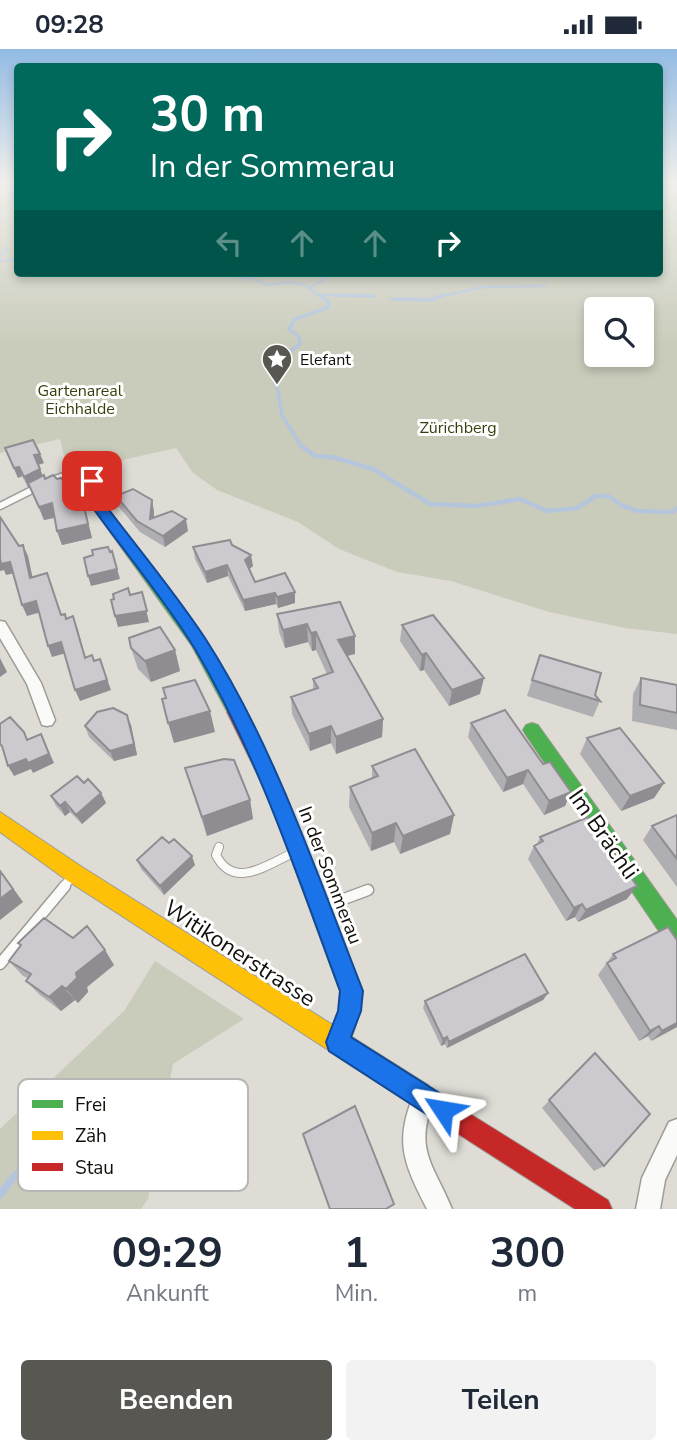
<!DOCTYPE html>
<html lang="de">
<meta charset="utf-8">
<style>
:root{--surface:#fff;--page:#f2f2f3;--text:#1f2937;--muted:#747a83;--accent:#585751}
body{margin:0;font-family:"Nunito Sans",sans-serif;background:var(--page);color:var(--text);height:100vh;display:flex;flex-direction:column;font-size:26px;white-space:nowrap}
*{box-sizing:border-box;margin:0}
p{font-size:23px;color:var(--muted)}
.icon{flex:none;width:38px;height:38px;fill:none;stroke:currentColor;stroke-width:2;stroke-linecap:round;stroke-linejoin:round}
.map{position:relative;height:1160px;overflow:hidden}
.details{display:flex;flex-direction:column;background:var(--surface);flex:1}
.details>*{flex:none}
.guide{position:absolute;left:14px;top:14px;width:649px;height:214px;border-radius:7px;box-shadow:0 4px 10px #0003;background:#00695c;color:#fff;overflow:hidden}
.controls{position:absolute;left:584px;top:248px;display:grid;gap:14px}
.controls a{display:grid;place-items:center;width:70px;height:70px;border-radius:7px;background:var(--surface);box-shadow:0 4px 10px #0003;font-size:35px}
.pin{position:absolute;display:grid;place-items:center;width:60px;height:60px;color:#fff;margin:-30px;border-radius:14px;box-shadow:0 4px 10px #0006}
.me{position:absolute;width:77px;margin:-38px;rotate:303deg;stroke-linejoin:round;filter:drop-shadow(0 0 5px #0008)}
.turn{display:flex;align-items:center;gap:24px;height:147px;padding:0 21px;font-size:32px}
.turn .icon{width:91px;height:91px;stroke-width:2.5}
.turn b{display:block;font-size:49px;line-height:60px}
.lanes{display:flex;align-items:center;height:66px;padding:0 21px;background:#0003;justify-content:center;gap:35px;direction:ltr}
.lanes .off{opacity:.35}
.eta{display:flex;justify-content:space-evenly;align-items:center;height:119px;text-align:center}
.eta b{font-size:42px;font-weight:700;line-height:49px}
.cta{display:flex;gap:14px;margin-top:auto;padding:14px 21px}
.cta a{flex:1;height:80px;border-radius:7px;background:var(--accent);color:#fff;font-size:28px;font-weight:700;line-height:80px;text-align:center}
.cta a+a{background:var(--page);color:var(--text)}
.status{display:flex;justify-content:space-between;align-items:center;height:49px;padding:0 35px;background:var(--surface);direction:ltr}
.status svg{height:19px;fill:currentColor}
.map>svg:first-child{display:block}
</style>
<div class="status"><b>09:28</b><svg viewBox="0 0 49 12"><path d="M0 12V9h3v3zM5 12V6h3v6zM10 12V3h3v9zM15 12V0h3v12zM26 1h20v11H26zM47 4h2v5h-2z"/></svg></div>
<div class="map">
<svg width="677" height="1160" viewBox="0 0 677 1160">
<rect width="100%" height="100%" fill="#dedcd5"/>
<path fill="#caccbb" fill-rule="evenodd" d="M0,132h17l1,92h642v-92h17v453l-52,-6 -76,-16 -98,-31 -54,-9 -58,-23 -41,-27 -81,-32 -24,-17 -17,-25 -108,24 -8,-33 -60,14zM597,261h45v45h-45z
M155,912l89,58 -71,45 -25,135 -7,10h-141v-80l124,-118z"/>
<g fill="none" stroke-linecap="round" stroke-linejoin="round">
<path stroke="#b4c5dc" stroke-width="2.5" d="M0,207l7,-8
M0,212l18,-2
M210,224l43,6 14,6 24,-3 14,3 16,12
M309,239l26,-15
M322,246l52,1
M438,248l45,-10 62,-1"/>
<path stroke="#b4c5dc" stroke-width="3.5" d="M339,246l35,1
M392,250l40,1 10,-5
M301,397l-19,-31 -5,-29 -10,-19 33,-23 -1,-7 -10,-8 6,-10 34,-12 -1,-5 -9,-7"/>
<path stroke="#b4c5dc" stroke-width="4.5" d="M299,395l16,12 17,1 41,12 57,35 47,2 43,-7 27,12 30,-3 19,-12h12l15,10 15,5 35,1 4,-4"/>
<path stroke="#b4c5dc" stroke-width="8" d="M0,1146l12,-16 42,-40"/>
<g stroke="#9d9c96" stroke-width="9">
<path id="lane-far2" d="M48,433l18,-7 26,6
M0,457l38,-19"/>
</g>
<g stroke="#9d9c96" stroke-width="10">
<path id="lane-far1" d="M219,798l-3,8c18,36 52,9 79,-3
M63,838l9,-10"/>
</g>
<g stroke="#9d9c96" stroke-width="13">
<path id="lane" d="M325,857l43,-16
M0,915l65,-78"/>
</g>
<g stroke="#9d9c96" stroke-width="3">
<path id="street" d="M0,572l5,1 36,61 14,37 -3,5 -5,1 -5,-1 -15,-41 -27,-46z
M424,1037l8,3 3,8c-22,53 -2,66 17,112h-25c-25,-49 -33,-68 -11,-120z
M677,1070v36l-12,25 -5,29h-24l6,-31 27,-56z"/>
</g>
<g stroke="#9d9c96" stroke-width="2">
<path id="fast" d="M92,428l6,4 -1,13 107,144 41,74 -3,5 -6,2 -6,-2 -38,-71 -109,-152 3,-13z
M532,674l6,2 139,195v29l-8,-3 -143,-211 -3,-5 3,-5z"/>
</g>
<g stroke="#9d9c96" stroke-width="2">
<path id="slow" d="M0,763l82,55 346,218 3,9 -3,9 -9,3 -9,-3 -342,-222 -68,-49z"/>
</g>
<g stroke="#9d9c96" stroke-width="2">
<path id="jam" d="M236,656l6,2 44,88 76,196c-1,22 -7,39 -16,59l-8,4 -8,-4 -4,-8 13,-31 1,-20 -72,-195 -41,-84 3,-5z
M419,1033l189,118 4,9h-37l-165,-106 -3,-9 3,-9z"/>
</g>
<use href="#lane-far2" stroke="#fafaf9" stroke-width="6"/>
<use href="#lane-far1" stroke="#fafaf9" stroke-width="8"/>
<use href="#lane" stroke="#fafaf9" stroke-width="10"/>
<use href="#street" fill="#fafaf9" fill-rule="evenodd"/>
<use href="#fast" fill="#4caf50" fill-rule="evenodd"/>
<use href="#slow" fill="#ffc107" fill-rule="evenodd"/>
<use href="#jam" fill="#c62828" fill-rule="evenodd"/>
</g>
<path fill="#afaeb2" d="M5,399l39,15 -6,2 5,11 46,49 3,13 -30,7 -5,-14 -2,-13 -11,2 -15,-34 -1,1 -6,-11 -4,2z
M116,447l38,15v7l34,13 -23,16 -25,-15 -21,-25z
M232,496l21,21 -4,3 6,13 40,21 -17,5 -2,-4 -31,7 -17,-35 -21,7 -12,-24 -2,-12z
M340,553l15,52 -8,2 36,63 -1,18 -46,17 -5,-11 -21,8 -18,-37 -1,-17 22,-8v-10l14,-5 -11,-24 -4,1 -4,-9 -23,6 -6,-16 -2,-18z
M402,576l78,69 -31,12 -25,-36 -4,1 -20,-30z
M131,599l44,2 5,21 -29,11 -13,-13z
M540,606l55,40 5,6 -7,16 -66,-21z
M641,629l36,7v45l-45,-9 1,-27z
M471,674l72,41 28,28 -6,14 -21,9 -21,-31 -20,8 -35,-55z
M131,676l6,30 -23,6 -25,-24 -4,-11z
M587,689l77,45 -10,15 -33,13 -41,-57z
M372,717l82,49 -4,19 -50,20 -6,-12 -23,9 -22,-44 1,-20 22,-8z
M185,719l65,32 3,19 -46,17z
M84,734l17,10 5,10 -24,21 -12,-12 -5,4 -9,-10 -5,-10z
M677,766v72l-34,-47 9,-14z
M540,788l87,62 -49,23 -3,-5 -9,4 -38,-62 6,-13 3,-2z
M169,794l26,22 -31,30 -23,-26 -4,-9z
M73,889l41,27 -27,22 1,5 -10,11 -3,-3 -14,11 -21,-16 -14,-14 2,-3 -5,-2 -14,-15 11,-15 -2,-3z
M613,905l64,73 -26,14 -3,-5 -9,5 -41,-66z
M548,944l-5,7 -96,48 -2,-4 -4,2 -18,-38 2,-7z
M595,1004l9,113 -10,5 -52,-63z"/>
<path fill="#8f8d91" d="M40,405l4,9 -7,2 -3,-10z
M19,418l3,9 -4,2 -4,-10z
M40,420l4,10 -16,8 -4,-10z
M152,451l2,11 -1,19 -3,-11z
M52,454l5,14 -13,3 -5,-13z
M85,462l7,27 -30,7 -5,-14z
M186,470l2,12 -23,16 -2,-11z
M23,496l5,11 7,33 -5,-11z
M112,502l8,28 -29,7 -3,-10z
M251,506l2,11 -7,6 -1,-12z
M0,509l10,4 5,11 -9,2 -2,-5 -4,1z
M227,516l1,11 -21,7 -2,-11z
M142,543l7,30 -31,5 -3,-11z
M295,543v11l-17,5 -1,-11z
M275,544l1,11 -31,7 -2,-11z
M36,552l5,11 -14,4 -5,-11z
M73,567l4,11 12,42 -4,-11z
M307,575l1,18 -23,6 -2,-18z
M316,583v18l-4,1 -1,-18z
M355,587v18l-17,4v-18z
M61,593l5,11 -14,4 -4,-11z
M175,601l5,21 -29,11 -6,-21z
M426,604l-2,17 -4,1 2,-16z
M0,609l7,14 -7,5z
M100,610l11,31 -31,11 -5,-11z
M484,629l-4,16 -31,12 3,-16z
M210,662l5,21 -41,11 -6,-20z
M127,666l4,10 6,30 -23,6 -4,-10z
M383,670l-1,18 -46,17v-17z
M331,677v17l-21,8 -1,-17z
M41,685l13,29 -21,10 -2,-4 -17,7 -6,-10 18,-7z
M528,721l-5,14 -20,8 4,-14z
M664,734l-10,15 -33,13 9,-15z
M571,743l-6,14 -21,9 5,-14z
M101,744l5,10 -24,21 -6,-9z
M250,751l3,19 -46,17 -5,-19z
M65,753l5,10 -5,4 -5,-10z
M454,766l-4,19 -50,20 3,-18z
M396,774l-2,19 -23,9 1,-18z
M192,807l3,9 -31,30 -4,-9z
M0,821l23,32 -23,18z
M637,837l-10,13 -49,23 8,-12z
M582,855l-7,13 -9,4 8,-13z
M105,901l9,15 -27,22 1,5 -10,11 -12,-14 10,-16z
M62,937l13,14 -14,11 -12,-14z
M548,944l-5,7 -96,48 2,-6z
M677,974v4l-26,14 11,-10z
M659,977l-11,10 -9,5 11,-10z
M447,988l-2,7 -4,2 2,-7z"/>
<path fill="#cccacf" stroke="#8f8d91" stroke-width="2" d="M33,391l7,14 -6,1 6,14 -16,8 -5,-10 -5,1 -9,-20z
M44,426l1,4 8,-4 4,4 4,-1 24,33 3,13 -31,7 -5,-28 -13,4 -11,-24z
M133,440l19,11 -2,19 22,-8 14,8 -23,17 -26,-15 -21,-25z
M0,468l19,29 4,-1 7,33 17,-5 14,42 4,-1 1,5 7,-3 12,42 7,-3 2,6 6,-2 7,21 -32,10 -14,-48 -13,4 -12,-45 -14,4 -12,-43 -9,2 -1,-6z
M230,491l2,5 19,10 -6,5 10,22 30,-9 10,19 -18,5 -2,-4 -32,7 -16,-35 -22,7 -12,-25z
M108,498l2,5 2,-1 5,18 -29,7 -4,-18 9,-3 -1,-5z
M128,539l2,7 12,-3 5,19 -32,5 -4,-16 3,-1 -1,-5z
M340,553l15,34 -17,4 45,79 -47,18 -5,-11 -22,8 -18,-37 27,-9 -5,-9 20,-7 -17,-40 -5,1 -4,-9 -24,6 -6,-16z
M433,566l51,63 -32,12 -26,-37 -4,2 -20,-30z
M160,578l15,23 -30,11 -14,-13 -2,-10z
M540,606l61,18 -6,22 5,6 -68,-21z
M641,629l36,7v28l-37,-8z
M195,631l15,31 -42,12 -6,-24 4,-1 -3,-10z
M113,659l14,7 7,29 -24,7 -25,-25 12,-14z
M505,661l38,54 7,-2 21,30 -22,9 -21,-31 -21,8 -36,-55z
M10,668l14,15 3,8 14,-6 8,20 -21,9 -2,-4 -18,7 -6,-20 -2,-2v-20z
M620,679l44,55 -34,13 -43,-58z
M415,700l39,66 -51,21 -7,-13 -24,10 -22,-46 28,-11 -6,-10z
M224,710l10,1 16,40 -48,17 -17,-49z
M77,727l7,7 4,-4 13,14 -25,22 -11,-13 -5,4 -9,-10z
M677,766v44l-25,-33z
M588,768l49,69 -51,24 -4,-6 -8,4 -40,-62 9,-5 -3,-4z
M162,788l7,6 5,-4 18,17 -32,30 -23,-26z
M0,822l13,18 -13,10z
M44,869l29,20 14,-12 18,24 -29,23 1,5 -11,11 -4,-3 -13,11 -23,-16 5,-7 -22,-13 12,-16 -3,-2z
M668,878l9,13v83l-15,8 -3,-5 -9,5 -43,-68 9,-5 -3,-4z
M525,905l23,39 -99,49 -2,-5 -4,2 -18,-38z
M595,1004l55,61 -46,52 -55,-66z
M355,1057l39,98 -8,5h-56l-27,-75z"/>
<linearGradient id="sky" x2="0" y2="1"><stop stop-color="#93bbe3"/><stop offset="0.45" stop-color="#f0efec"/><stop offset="1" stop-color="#f0efec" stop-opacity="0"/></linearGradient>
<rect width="677" height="295" fill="url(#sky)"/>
<path fill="#1a73e8" stroke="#114b97" stroke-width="2" d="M92,428l6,4 -2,12c36,48 76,95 109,145 68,105 112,236 158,353l-2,20 -10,26 101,64 4,9 -4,9 -9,3 -9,-3 -105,-68 -3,-9 12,-31 2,-20c-43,-116 -82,-235 -145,-342 -33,-54 -76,-103 -112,-155l2,-13z"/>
<defs>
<g id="sight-pin" transform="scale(1.575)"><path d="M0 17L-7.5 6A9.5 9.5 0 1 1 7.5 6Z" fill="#585751" stroke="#fff"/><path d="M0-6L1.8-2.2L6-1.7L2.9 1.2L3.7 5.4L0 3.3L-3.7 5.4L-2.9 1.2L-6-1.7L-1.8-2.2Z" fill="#fff"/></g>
</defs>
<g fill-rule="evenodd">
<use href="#sight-pin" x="277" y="310"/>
</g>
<g text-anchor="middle" stroke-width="6" stroke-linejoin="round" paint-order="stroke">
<g font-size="16" fill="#100f0a" stroke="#fff" text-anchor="start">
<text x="300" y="316">Elefant</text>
</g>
<g font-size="16" fill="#383f0d" stroke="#fff">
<text x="80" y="347">Gartenareal<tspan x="80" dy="18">Eichhalde</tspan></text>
<text x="458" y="384">Zürichberg</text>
</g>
<g font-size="19" fill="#100f0a" stroke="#fff">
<text transform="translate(331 826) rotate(69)" y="7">In der Sommerau</text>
</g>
<g font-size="23" fill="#100f0a" stroke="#fff">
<text transform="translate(604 785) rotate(55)" y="8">Im Brächli</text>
<text transform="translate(240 904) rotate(33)" y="8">Witikonerstrasse</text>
</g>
</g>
<rect x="18" y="1030" width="230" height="112" rx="10" fill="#fff" stroke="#b7b7b6" stroke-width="2"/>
<rect x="32" y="1051" width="31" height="8" fill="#4caf50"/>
<rect x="32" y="1082" width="31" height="9" fill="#ffc107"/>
<rect x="32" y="1114" width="31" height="8" fill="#c62828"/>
<g font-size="19" fill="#100f0a">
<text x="75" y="1062">Frei</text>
<text x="75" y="1093">Zäh</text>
<text x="75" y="1125">Stau</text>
</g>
</svg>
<div class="controls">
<a><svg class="icon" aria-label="search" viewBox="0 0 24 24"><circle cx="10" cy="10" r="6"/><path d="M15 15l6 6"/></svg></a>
</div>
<div class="pin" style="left:92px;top:432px;background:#d93025"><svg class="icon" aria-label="arrive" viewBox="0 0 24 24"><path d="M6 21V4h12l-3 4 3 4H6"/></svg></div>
<svg class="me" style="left:443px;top:1061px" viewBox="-20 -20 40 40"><path d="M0-17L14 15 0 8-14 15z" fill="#1a73e8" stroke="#fff" stroke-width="4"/></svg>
<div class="guide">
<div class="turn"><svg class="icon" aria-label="right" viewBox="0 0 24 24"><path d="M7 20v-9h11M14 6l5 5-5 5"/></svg><div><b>30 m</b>In der Sommerau</div></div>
<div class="lanes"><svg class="icon off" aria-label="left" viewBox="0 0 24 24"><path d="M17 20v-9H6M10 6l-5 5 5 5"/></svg><svg class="icon off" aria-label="ahead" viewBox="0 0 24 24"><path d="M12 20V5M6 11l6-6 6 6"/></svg><svg class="icon off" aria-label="ahead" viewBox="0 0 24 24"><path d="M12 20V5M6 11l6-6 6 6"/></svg><svg class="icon" aria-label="right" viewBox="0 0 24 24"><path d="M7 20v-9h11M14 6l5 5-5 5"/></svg></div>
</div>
</div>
<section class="details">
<div class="eta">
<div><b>09:29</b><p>Ankunft</p></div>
<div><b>1</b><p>Min.</p></div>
<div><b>300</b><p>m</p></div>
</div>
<div class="cta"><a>Beenden</a><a>Teilen</a></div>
</section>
